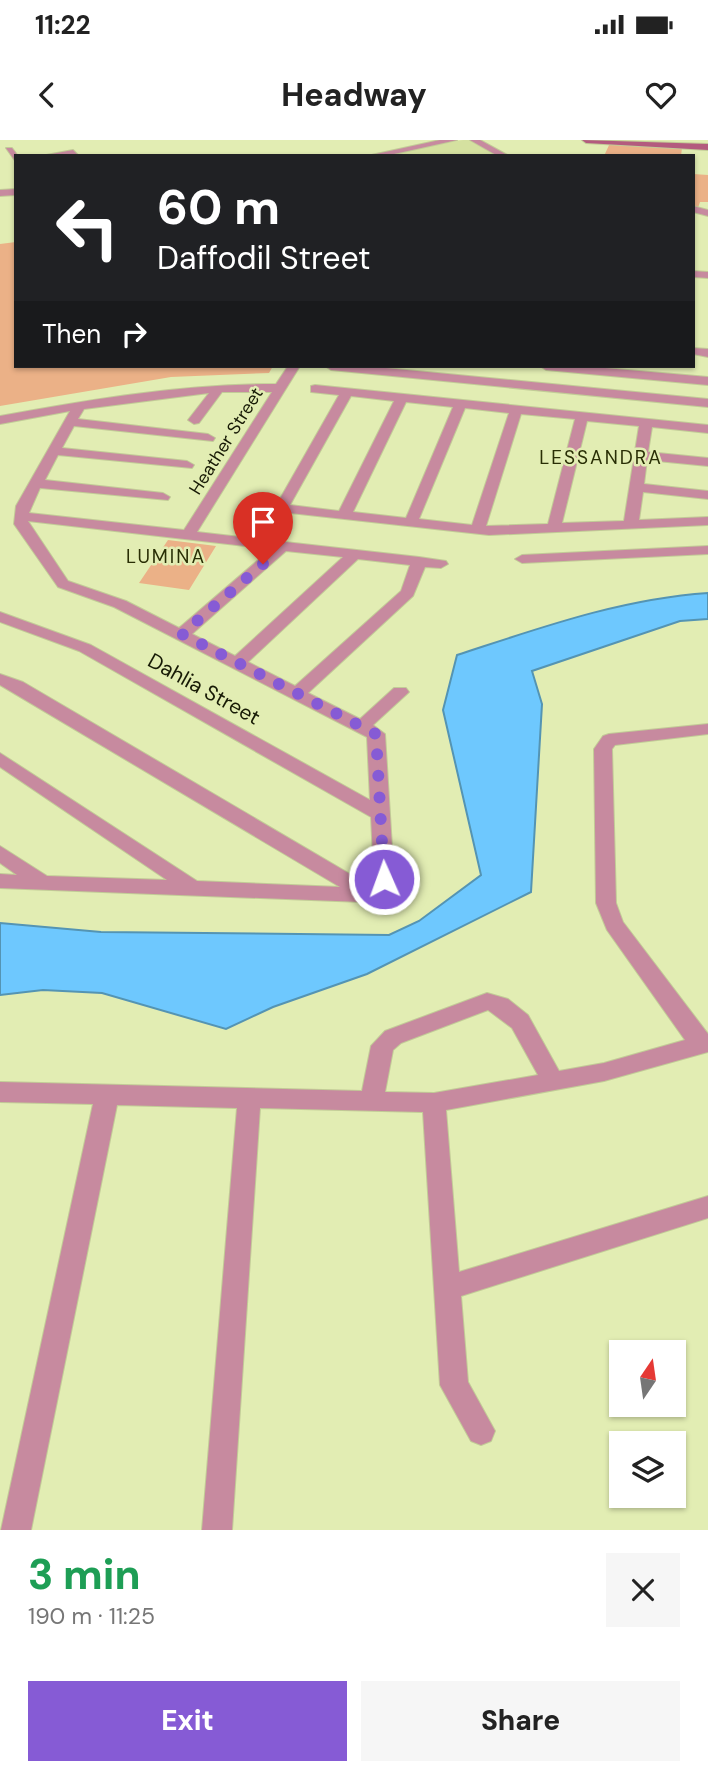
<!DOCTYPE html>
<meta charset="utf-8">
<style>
:root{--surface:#fff;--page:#f6f6f6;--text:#222;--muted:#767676;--accent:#865bd5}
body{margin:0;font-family:"DM Sans",sans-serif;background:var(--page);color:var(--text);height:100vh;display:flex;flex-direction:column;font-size:26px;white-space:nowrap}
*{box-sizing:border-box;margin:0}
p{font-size:23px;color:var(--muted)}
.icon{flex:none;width:38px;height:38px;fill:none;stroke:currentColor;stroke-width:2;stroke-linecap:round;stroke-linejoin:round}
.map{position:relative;height:1390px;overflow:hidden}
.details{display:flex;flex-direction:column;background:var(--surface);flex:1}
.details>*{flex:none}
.hud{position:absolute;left:14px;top:14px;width:681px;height:214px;border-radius:0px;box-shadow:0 2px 5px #0004;background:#202124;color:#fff;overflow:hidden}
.needle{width:46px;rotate:13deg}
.tools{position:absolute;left:609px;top:1200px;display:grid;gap:14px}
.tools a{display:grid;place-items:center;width:77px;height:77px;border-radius:0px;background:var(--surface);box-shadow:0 2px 5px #0004;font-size:35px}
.pin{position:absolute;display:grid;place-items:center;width:60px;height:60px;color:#fff;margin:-72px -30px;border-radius:50% 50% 50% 0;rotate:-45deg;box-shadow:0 0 7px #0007}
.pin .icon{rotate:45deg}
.me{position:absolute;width:77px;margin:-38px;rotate:358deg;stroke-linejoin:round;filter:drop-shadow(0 0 5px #0008)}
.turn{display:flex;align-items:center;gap:24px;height:147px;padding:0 28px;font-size:32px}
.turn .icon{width:91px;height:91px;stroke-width:2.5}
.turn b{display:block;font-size:49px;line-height:60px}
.then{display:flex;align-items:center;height:66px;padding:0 28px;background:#0003;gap:14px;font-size:26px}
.round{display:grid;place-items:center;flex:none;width:74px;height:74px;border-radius:0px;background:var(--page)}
.headline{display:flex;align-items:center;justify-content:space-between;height:119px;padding:0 28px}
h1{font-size:42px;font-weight:800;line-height:52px;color:#1e9e55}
.cta{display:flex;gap:14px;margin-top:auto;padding:14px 28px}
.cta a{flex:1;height:80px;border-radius:0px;background:var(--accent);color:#fff;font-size:28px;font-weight:800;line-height:80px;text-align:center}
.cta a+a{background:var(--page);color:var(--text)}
.status{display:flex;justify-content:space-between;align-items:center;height:49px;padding:0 35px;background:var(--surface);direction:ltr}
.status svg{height:19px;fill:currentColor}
header{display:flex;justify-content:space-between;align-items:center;height:91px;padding:0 28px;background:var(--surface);font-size:32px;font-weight:800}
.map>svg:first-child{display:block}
</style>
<div class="status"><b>11:22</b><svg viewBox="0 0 49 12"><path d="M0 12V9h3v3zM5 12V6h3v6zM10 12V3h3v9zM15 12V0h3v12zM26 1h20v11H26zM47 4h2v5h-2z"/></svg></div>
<header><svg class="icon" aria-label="back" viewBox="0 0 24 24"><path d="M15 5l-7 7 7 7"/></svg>Headway<svg class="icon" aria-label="heart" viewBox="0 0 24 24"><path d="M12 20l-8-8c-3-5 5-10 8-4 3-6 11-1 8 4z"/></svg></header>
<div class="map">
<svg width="708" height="1390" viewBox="0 0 708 1390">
<rect width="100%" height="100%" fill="#e2edb3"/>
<path fill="#d5e1a0" d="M463,0h9l31,16h-124z"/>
<path fill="#ebb187" d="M610,3l72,5 -1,8h-77z
M693,34l15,1v27h-8l-2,6h-5z
M16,102v124h257l-4,7 -98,4 -171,29v-162z
M168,400l48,6 -27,44 -50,-7z"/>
<path fill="#6ec8fe" stroke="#5494b3" stroke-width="2" d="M708,453v26l-28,2 -148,50 10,33 -11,188 -164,82 -94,33 -47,22 -124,-36 -59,-3 -43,5v-72l101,9 288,3 30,-14 62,-46 -38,-165 14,-55c83,-27 163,-56 251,-62z"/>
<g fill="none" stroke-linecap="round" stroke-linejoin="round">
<g stroke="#c2cb97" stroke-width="2">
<path id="minor" d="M440,0h17l-72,16h-18z
M470,0h10l29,16h-11z
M6,8h6l6,8 -2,6z
M73,10l6,6h-38z
M16,49v6l-16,1v-6z
M693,66l15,4v6l-15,-4z
M693,131l15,1v6l-15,-1z
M693,208l15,1v8l-15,-3z
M288,226h12l-103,166 222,25 27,4 2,3 -7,4 -16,-1 -12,29 -105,97 52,26 34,-31h12l3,4 -36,33 12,9 9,145 -9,14 -23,9 -362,-14v-14l17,1 -17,-12v-17l47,30 120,4 -167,-113v-14l197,128 143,6 -340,-202v-11l23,8 344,202 7,-6 -3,-61 -292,-166 -79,-29v-10l91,33 279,155 -3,-63 -253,-130 -56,-20 -44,-63 2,-18 54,-95 -70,13v-8c92,-17 183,-32 276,-32zM222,252h50l-88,138 -155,-17 11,-25 128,12 2,-3 -7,-4 -118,-13 13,-25 134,13 2,-3 -7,-4 -125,-13 12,-22 139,15 2,-3 -7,-4 -130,-15 6,-10 125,-16 -21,27 6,4 5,-1zM28,381l243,28 -92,79 -53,-27 -58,-20zM286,411l57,6 -108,99 -43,-22zM358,419l52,6 -9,26 -106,95 -47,-24z
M325,226h40l343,33v8l-377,-37z
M540,226h42l126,11v8l-162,-15z
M315,245l393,40v8l-56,-6 -4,25 60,6v8l-61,-6 -3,24 64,7v8l-65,-7 -4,28 69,-3v8l-219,10 -245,-27v-6l33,2 62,-109 -28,-3v-6zM351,256l43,5 -55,110 -49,-6zM406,262l47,5 -47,111 -53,-6zM465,268l44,5 -37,112 -53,-6zM521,274l54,5 -27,105 -62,2zM587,281l52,5 -15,95 -62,2z
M708,406v8l-186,9 -7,-4 7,-4z
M708,584v10l-93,11 -3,4 4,154 7,19 85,112v18l-104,29 -158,29 13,162 249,-76v22l-247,78 7,86 27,49 -4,10 -10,4 -10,-4 -31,-56 -17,-273 -163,-4 -28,422h-30l35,-422 -120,-3 -86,425h-30l92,-426 -93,-2v-20l362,9 9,-45 14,-15 102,-38 21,6 20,16 31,56 45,-8 81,-23 -78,-110 -11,-27 -2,-154 9,-13 6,-2zM488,870l24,18 26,47 -104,18 -49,-1 8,-42 8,-7z"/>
</g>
<g stroke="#c2cb97" stroke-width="2">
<path id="secondary" d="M582,0l126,4v6l-122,-7z"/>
</g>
<use href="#minor" fill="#c78a9f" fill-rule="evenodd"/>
<use href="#secondary" fill="#b35b7e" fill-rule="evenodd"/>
</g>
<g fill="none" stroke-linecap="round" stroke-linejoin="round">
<path stroke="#865bd5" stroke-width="12" stroke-dasharray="0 21.6" d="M263,424l-81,70 194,100 8,145"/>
</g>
<g text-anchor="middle" stroke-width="5" stroke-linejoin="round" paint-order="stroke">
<g font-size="18" fill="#171a05" stroke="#e2edb3">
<text transform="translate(226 301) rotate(-58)" y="6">Heather Street</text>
</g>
<g font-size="19" letter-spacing="2" fill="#292e05" stroke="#e2edb3">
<text x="601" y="324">LESSANDRA</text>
<text x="166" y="423">LUMINA</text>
</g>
<g font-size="21" fill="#171a05" stroke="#e2edb3">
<text transform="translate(204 549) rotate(29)" y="7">Dahlia Street</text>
</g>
</g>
</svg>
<div class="tools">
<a><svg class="needle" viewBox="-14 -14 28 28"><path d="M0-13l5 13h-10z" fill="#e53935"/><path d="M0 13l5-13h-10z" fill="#767676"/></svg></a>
<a><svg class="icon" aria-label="layers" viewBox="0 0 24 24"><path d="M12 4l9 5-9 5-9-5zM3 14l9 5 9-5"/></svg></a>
</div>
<div class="pin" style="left:263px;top:424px;background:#d93025"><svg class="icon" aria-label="arrive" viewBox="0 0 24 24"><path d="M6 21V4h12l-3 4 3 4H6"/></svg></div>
<svg class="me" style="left:384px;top:739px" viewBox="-20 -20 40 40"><circle r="17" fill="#865bd5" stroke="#fff" stroke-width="3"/><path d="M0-11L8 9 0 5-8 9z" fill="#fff"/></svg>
<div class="hud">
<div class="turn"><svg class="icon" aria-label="left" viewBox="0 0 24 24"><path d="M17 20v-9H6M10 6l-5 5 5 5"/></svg><div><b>60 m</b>Daffodil Street</div></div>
<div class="then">Then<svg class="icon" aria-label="right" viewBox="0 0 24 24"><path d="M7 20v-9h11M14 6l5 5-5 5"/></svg></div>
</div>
</div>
<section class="details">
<div class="headline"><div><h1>3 min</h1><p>190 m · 11:25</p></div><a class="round"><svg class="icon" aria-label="close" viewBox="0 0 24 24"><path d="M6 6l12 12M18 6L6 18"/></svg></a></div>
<div class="cta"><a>Exit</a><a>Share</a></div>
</section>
